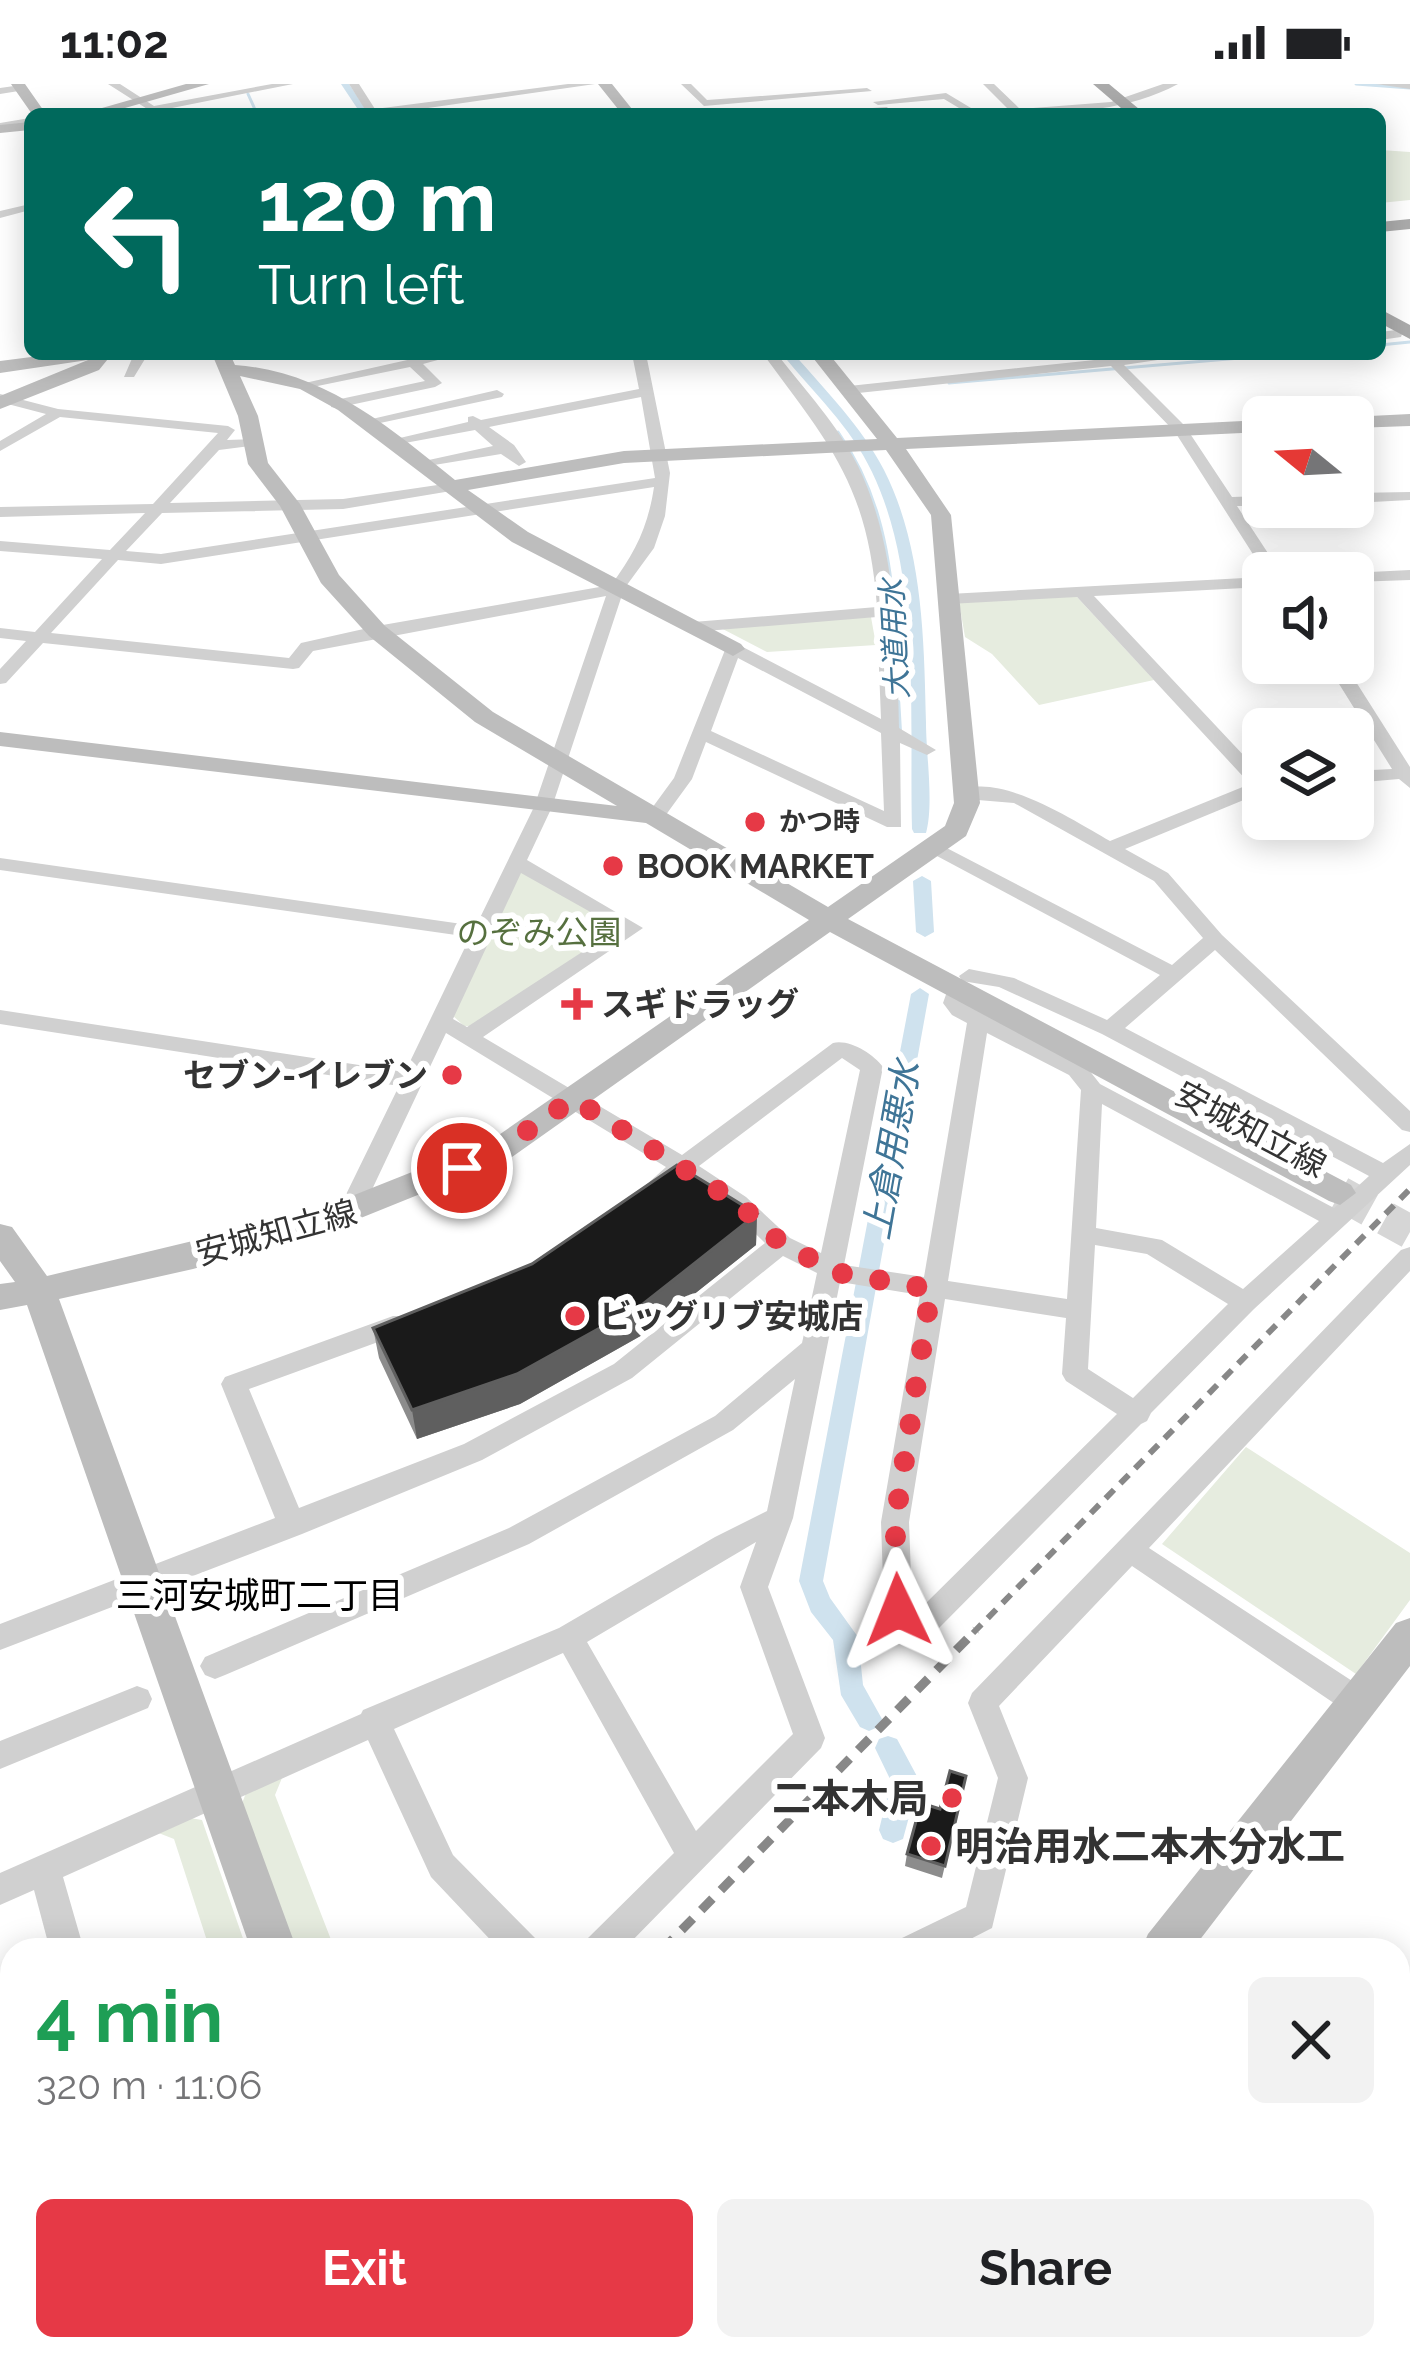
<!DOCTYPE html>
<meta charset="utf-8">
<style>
:root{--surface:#fff;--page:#f2f2f2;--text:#202124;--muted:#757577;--accent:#e63946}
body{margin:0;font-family:Raleway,"Noto Sans JP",sans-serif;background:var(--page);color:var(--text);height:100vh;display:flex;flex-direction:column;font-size:45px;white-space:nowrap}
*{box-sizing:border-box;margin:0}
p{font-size:39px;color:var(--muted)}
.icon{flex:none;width:66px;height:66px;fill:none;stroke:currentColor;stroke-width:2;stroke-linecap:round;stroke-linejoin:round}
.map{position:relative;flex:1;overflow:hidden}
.side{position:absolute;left:0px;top:1854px;width:1410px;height:423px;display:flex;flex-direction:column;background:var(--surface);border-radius:36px 36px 0 0;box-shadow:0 6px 30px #0003}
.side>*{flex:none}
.banner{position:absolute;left:24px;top:24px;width:1362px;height:252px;border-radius:18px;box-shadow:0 6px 30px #0003;background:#00695c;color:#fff;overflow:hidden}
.needle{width:78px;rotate:288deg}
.fabs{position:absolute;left:1242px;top:312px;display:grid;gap:24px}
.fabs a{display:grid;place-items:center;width:132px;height:132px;border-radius:18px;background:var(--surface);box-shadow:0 6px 30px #0003;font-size:60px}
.pin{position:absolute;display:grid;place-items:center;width:102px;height:102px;color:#fff;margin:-51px;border:6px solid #fff;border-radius:50%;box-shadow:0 3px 12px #0007}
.me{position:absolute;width:132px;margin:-66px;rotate:358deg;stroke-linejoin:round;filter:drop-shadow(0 0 9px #0008)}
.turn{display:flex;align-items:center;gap:42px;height:252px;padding:0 36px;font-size:54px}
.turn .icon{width:156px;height:156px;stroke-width:2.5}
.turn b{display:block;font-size:84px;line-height:102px}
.round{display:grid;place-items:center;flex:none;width:126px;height:126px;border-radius:18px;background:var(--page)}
.headline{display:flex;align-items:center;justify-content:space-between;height:204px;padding:0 36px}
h1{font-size:72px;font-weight:700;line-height:90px;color:#1e9e55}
.action{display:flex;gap:24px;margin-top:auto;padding:24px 36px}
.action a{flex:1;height:138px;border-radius:18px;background:var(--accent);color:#fff;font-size:48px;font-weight:700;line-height:138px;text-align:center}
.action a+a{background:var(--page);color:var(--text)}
.status{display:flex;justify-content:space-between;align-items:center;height:84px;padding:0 60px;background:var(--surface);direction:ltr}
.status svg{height:33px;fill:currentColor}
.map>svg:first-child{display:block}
</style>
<div class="status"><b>11:02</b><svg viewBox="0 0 49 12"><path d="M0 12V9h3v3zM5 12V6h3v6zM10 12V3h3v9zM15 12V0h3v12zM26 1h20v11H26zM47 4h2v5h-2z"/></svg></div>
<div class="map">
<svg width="1410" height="2275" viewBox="0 0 1410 2275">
<rect width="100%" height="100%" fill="#fff"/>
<path fill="#e6ecdf" d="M1380,66l30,2v48l-30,3z
M1076,512l78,84 -115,25 -47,-51 -27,-17 -6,-35z
M871,533l5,28 -109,7 -50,-26z
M526,788l93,53v8l-146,93h-9l-13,-12 68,-141z
M1246,1363l164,106v47l-54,74 -194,-130z
M282,1694l-7,17 60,155h-40l-54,-144 5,-13z
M190,1734l12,2 45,130h-37l-36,-111 -18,-7z"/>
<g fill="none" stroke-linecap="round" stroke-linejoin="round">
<path stroke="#cfe2ee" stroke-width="3" d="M1356,0l54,4
M248,10l9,20
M1380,261l30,-3
M949,299l339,-29
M838,348c38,54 51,114 56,179"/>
<path stroke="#cfe2ee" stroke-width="4.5" d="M898,618l2,34"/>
<path fill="#cfe2ee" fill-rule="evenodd" d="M341,0h8l20,30h-8z
M782,270h12c32,37 68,73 90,116 39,77 40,169 42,253 0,31 8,81 0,110h-12l-2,-4c-3,-113 10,-253 -40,-357 -21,-45 -59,-80 -90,-118z
M922,792l9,5 3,51 -9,5 -9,-5 -3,-51z
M920,904l9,6 -106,587 7,17 28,39 5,48 19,34 -4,8 -9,4 -9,-4 -19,-32 -8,-55 -22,-28 -12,-31 112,-587z
M888,1652l9,3 22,41 -16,59 -10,4 -10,-4 -4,-9 12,-49 -16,-33 4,-9z"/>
<path stroke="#d6d6d6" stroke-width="34" stroke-dasharray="34 18" stroke-linecap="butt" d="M1340,1109l70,39"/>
<path fill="#d0d0d0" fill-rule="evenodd" d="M108,0h12l34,22 118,-22h21l-141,28z
M349,0h10l16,25 193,-25h27l-209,30h-28l8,-3z
M681,0h10l16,16 160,-12 5,3 -168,15z
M983,0h11l26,25 91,-7 52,-18h15c-56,30 -124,30 -186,30l17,-4z
M1376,0h34v5z
M21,1l4,5 -25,4v-6z
M946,9l35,21h-12l-25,-15 -66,6 -5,-3z
M887,23l4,5 -67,2 5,-3z
M30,34v6l-30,5v-6z
M30,120v6l-30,8v-7z
M1396,246l6,4 -1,3 -21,3v-8z
M134,270h14l-14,23h-10z
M434,270h26l-37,10 19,19 -7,4 -99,21 -5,-1v-6l94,-20 -15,-14 -107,22 -7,-4z
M632,270h14l24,119 -5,43 -11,32 -30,41 -72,218 -25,53 116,68 -160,109 199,118 151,-112c17,-4 40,11 50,24l-39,198 80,12 43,-254 -15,-8 -9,-12 6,-17 7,-2 11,7 1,14 117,60 15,19 234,124 35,-32 -267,-142 -103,-47 -37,-6 -3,-5 10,-7 45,9 93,42 53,-45 -238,-127 3,-4h14l233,121 31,-27 -49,-57 -140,-78 -48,-4 -9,-6c37,-25 119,29 153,48l140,-57 -173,-187 -128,7 -8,-5 8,-5 314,-17v10l-169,9 169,180v16l-138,57 43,24 54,62 188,176v21l-8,-2 -187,-180 -90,78 258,135 27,-19v21l-156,144 -103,104 -4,8 -6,3 -202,204 -10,4 -41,-13 -4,-9 -3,-88 39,-227 -80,-13 -47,236 -25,69 57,151 -4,10 -198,202h-40l5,-12 86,-85 -111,-200 -169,76 59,126 82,83 5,12h-40l-69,-73 -63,-137 -305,137 21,73h-34l-16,-60 -34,15v-32l361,-159 2,-4 196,-82 156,-91 52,-26 28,-132 -62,51 -204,114 -304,131 -10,4 -10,-4 -5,-9 5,-9 304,-129 206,-112 87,-73 15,-70 -34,-17 -151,122 -150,82 -180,74 -302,116v-26l275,-106 -54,-134 4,-7 168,-61h18l4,7 -4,7 -162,59 50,119 165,-64 150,-80 151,-121 -35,-34 -47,-31 -17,13h-16l-4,-6 20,-18 -220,-134 -87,184 -12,9 -12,-9 64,-131 -399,-62v-14l405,62 65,-135 -470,-67v-12l476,68 58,-119 72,-211 -293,55 -14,17 -6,1 -250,-26 -37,40 -6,1v-15l26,-28 -26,-3v-10l35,4 67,-73 -102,-8v-10l110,9 35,-37 -145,4v-10l153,-3 65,-71 -158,-16 -60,34v-10l46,-27 -46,-12v-8l58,15 170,17 7,4 -8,10 31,-1v6l-39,5 -49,53 173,-4 108,-16 7,4 -7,4 -108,18 -181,4 -36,38 35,3 494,-76 -14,-81 -152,30 25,18 12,17 -7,4 -18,-12 -79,13 -7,-4 78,-17 -18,-16 -81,15 -7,-4 81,-19v-5l5,-1 8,4 158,-31zM654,403c-6,40 -19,66 -43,98l-234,41 -76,17 -12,15 -238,-25 67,-73 43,4zM521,789l98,55 -152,99 -14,-8zM987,949l82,42 12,15 -14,209 -119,-18zM842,974l18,12 -39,183 -31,-15 -44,-41 -47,-31zM1102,1020l217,117 -76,68 -81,-49 -66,-12zM1095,1161l52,9 81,50 -95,94 -45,-29zM945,1215l121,19 -4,56 4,7 51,33 -193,191 -12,-3 -3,-80zM756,1458l-16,45 53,147 -97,97 -109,-189z
M763,270h14c28,36 61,71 81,112 39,81 39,175 41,262l37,22 -9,5 -27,-12 1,84h-14l-181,-85 -14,37 -32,44 -7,2 -9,-6 30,-41 53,-133h12l142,74 -4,-102 -184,15 -8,-5 8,-5 184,-15c-9,-121 -46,-161 -114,-253zM738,574l143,75 3,78 -173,-80z
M1103,270l14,4 81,-4 -74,11 61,61 47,71 31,-1v10h-26l44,67h-16l-90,-141 -64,-66 -262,28 -7,-4 7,-4 255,-27z
M497,306l7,4 -2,3 -136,29 -7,-4z
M1410,408v8l-57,3v-10z
M1410,486v10l-57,2v-9h-3z
M1326,579h18l66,104v21l-11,-9 -46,4v-12l39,-2z
M1410,1163v24l-261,277 220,144 4,10 -4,10 -11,3 -11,-3 -215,-146 -133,140 29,72 -36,150 -43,22h-52l5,-12 64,-31 32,-129 -30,-75 4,-10 429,-443z
M137,1602l11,4 4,9 -4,9 -148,61v-28z
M12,1961v40l-12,5v-40z
M347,2265h44l-4,10h-44z"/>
<path fill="#bdbdbd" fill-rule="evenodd" d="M11,0h14l21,30h-14z
M186,0h23l-105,30h-23z
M598,0h14l24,30h-14z
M30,38v8l-30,3v-8z
M55,270h57l-13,16 -99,39v-13l88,-36 -88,13v-12z
M212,270h18l5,11c88,6 153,61 220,115l169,-29 253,-12 -67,-85h19l68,84 366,-18v12l-357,17 45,66 29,288 -14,33 -118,83 503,266 5,8 -16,12 -11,-4 -499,-269 -318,225 -181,73 -138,39 -134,30 238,651h-46l-224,-645 -27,5v-26l15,-2 -15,-21v-37l12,3 35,49 262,-63 181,-72 319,-221 -163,-97 -646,-77v-14l617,74 -142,-84 -106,-86 -48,-53 -41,-77 -32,-42 -10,-48zM240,292l60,13 38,21 174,132 221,114 12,-7 -4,-5 -213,-112 -60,-42 156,-27 262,-13 45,65 23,288 -9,23 -117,81 -335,-195 -108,-86 -46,-51 -39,-71 -32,-41 -10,-47z
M1410,330v12l-57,2 -3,-11z
M1410,1534v48l-218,284h-51l7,-16 248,-311z
M1398,2114l12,5v54l-12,-5z
M805,2265h57l-4,10h-57z
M1255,2265h55l-4,10h-55z"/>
<path fill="#ababab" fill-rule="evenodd" d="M1093,0h16l36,30h-17z
M1410,135v10l-30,3v-10z
M1380,225l30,16v14l-30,-16z"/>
<path stroke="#888" stroke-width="6" stroke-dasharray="12 9" stroke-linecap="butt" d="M973,1549l437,-444"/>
<path stroke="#888" stroke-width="9" stroke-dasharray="16 12" stroke-linecap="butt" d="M662,1866l314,-320
M258,2275l10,-10"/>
</g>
<path fill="#8c8c8c" d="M757,1130l-1,31 -112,89 -124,70 -103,35 -38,-81 -6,-30 159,-64z
M966,1692l-24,102 -37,-12 2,-12z"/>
<path fill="#5f5f5f" d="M757,1130l-1,31 -112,89 -124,70 -103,35 -5,-29z
M183,2265h32l-11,10h-31z"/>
<path fill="#1a1a1a" stroke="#5f5f5f" stroke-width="3" d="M677,1081l80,49 -114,90 -126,70 -105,36 -39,-82 159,-64z
M950,1687l16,5 -21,90 -38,-12 14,-51 19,6z
M140,2265h43l-10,10h-44z"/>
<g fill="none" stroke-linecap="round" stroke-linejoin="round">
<path stroke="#e63946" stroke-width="21" stroke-dasharray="0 37.8" d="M462,1084l39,-19 72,-50 165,104 44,41 57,29 92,16 -36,233 3,88"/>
</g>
<g fill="#e63946" stroke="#fff" stroke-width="4.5">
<circle cx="755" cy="738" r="12"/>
<circle cx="613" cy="782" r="12"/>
<path d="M571 902h12v12h12v12h-12v12h-12v-12h-12v-12h12z"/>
<circle cx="452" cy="991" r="12"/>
<circle cx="575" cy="1232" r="12"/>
<circle cx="952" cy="1714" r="12"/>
<circle cx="931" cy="1762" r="12"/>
</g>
<g text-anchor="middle" stroke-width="12" stroke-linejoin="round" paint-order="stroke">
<g font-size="27" font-weight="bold" fill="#333" stroke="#fff" text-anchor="start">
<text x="779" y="747">かつ時</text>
</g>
<g font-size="30" font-style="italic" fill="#3f7597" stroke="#fff">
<text transform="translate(895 555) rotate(-93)" y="10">大道用水</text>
</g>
<g font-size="33" font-weight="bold" fill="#333" stroke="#fff" text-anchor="start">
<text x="637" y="794">BOOK MARKET</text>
<text x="601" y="932">スギドラッグ</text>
<text x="428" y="1003" text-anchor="end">セブン-イレブン</text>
<text x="599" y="1244">ビッグリブ安城店</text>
</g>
<g font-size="33" fill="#56703f" stroke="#fff">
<text x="539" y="860">のぞみ公園</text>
</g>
<g font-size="33" fill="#333" stroke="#fff">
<text transform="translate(1251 1045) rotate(28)" y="12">安城知立線</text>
<text transform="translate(276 1148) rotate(-15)" y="12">安城知立線</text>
</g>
<g font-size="36" font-style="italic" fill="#3f7597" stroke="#fff">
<text transform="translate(891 1066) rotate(-80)" y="13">上倉用悪水</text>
</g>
<g font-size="36" fill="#000" stroke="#fff">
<text x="260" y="1524">三河安城町二丁目</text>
</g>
<g font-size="39" font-weight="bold" fill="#333" stroke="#fff" text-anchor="end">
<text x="928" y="1728">二本木局</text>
<text x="955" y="1776" text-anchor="start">明治用水二本木分水工</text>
</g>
</g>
</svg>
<div class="fabs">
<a><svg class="needle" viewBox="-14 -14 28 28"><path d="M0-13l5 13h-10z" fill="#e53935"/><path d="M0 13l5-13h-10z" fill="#757577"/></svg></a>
<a><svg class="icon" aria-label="sound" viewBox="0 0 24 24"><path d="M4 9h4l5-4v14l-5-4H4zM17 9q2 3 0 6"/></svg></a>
<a><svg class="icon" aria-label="layers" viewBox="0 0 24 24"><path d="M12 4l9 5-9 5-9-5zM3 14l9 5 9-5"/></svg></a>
</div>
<div class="pin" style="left:462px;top:1084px;background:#d93025"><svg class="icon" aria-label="arrive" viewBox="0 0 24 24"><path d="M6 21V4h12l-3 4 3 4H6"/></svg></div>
<svg class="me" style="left:898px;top:1526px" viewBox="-20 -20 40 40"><path d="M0-17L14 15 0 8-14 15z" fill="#e63946" stroke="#fff" stroke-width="4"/></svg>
<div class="banner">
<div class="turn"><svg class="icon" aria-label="left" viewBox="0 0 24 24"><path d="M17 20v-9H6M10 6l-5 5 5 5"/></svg><div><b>120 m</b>Turn left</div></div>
</div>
<section class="side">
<div class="headline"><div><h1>4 min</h1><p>320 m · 11:06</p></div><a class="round"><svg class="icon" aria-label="close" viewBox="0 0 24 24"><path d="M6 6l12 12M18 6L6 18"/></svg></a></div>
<div class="action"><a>Exit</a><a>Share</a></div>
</section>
</div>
